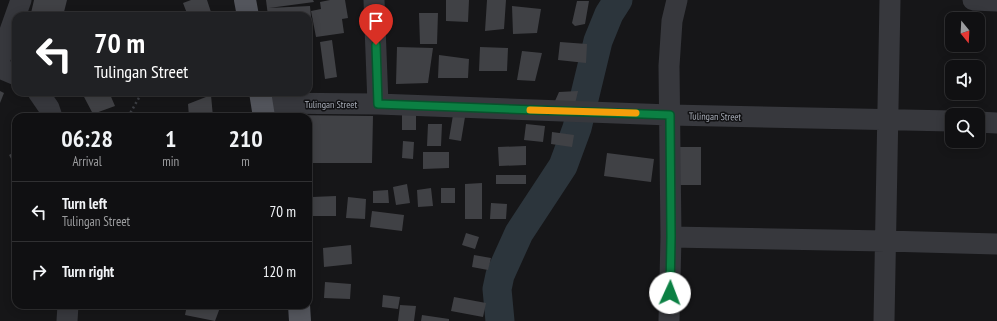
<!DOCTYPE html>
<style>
:root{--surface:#101012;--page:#1e1e20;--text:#f1f3f6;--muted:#9c9d9f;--line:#303032}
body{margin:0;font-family:"PT Sans Narrow",sans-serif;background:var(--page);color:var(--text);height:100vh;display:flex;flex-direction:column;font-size:15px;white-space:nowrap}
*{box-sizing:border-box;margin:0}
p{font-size:13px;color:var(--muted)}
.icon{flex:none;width:22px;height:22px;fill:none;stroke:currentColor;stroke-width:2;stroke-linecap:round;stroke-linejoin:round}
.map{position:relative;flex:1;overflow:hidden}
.sheet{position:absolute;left:12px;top:113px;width:300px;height:196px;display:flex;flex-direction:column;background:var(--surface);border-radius:12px;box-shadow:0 2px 10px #0003,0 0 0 1px var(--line)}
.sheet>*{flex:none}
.top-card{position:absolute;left:12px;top:12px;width:300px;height:84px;border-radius:12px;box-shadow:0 2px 10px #0003,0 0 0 1px var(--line);background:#202124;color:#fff;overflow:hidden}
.needle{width:26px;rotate:162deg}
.buttons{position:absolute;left:945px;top:12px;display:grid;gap:8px}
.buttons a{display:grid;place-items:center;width:40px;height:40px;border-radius:8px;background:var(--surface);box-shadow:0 2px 10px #0003,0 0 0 1px var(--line);font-size:20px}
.pin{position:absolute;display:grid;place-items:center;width:34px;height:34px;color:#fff;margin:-41px -17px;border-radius:50% 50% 50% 0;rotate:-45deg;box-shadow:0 0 4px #0007}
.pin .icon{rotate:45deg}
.me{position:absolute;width:44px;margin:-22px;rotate:2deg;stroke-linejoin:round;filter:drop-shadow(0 0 3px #0008)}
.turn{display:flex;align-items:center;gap:14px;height:84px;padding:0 16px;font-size:18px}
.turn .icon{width:52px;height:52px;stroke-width:2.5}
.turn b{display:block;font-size:28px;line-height:34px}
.eta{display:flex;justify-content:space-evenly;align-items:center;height:68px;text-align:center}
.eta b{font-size:24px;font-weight:600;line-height:28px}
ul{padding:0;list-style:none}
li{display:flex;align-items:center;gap:12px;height:60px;padding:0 16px;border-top:1px solid var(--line)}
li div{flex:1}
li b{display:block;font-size:15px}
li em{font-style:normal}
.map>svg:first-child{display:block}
</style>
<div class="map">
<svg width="997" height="321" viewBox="0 0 997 321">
<rect width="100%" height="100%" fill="#161618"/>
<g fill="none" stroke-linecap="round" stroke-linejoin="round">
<path stroke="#2c353c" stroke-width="29" d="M500,321l-3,-32 3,-14 19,-42 44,-67 14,-38 21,-87 11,-27 9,-14"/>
</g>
<path fill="#404145" d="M34,0h33l-4,16h-20l-12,-3z
M191,0h16l4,12 -9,4h-14l-5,-13z
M266,0h47l1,2 -45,6 41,-2 3,31h-5v-21h-40z
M330,0h15l3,18 -6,1 2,14 -28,4 -5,-26 10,-2 -1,-7z
M446,0h23l-1,22 -22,-1z
M487,0h19l-2,29 -19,2z
M577,1h12l-4,23 -10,2 -3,-3z
M512,6l29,3 -4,24 -24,1z
M419,13h19l-1,31h-17z
M332,40l5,37 -12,2 -5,-37z
M560,42l27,2 -1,19 -28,-3z
M397,47l36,1 -5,35 -32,1z
M480,47l28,1 -1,23h-28z
M522,51l20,2 -7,28 -18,-1z
M439,55l30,4 -1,19h-30z
M0,91l4,2 -4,10z
M578,91l-3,13 -20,-3 4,-9z
M93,92h16l6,14 -22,8 -10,-19z
M211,95l2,22h-24l-1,-13z
M402,114h14v16h-14z
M289,115l84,1 -1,47h-64v-46h-19z
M453,115l12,2 -4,24 -12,-2z
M428,124h14l-1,22h-14z
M526,124l19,2 -2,16 -19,-2z
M552,132l22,3 -2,12 -21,-3z
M403,141l11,1 -1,17 -11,-1z
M526,146v19l-27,1 -1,-19z
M678,147h23v38h-23z
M16,151v17l-7,-13z
M423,152h26v16l-26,1z
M607,153l47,6 -3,23 -47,-6z
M496,175h30v9h-30z
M482,183v36h-17v-35z
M407,184l3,19 -14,2 -3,-18z
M431,188l2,18 -15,1 -1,-17z
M441,188h14v15h-14z
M388,190l1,13h-16v-12z
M336,196v20h-24v-19z
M348,197l18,2 -1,20 -19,-1z
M491,203l16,1 -1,15h-16z
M372,211l32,4 -2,16 -32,-4z
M466,233l13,4 -4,12 -13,-4z
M351,245l1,19 -28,3 -1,-19z
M474,255l17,3 -3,12 -16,-3z
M325,282l26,2 -1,15 -26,-1z
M383,295l17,2 -2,12 -16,-2z
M454,297l32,6 -3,14 -32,-6z
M187,305h34l-6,16 -30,-6z
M400,305l16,1 -2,15h-16z
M422,315l27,4v2h-28z"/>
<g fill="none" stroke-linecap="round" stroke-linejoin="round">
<path stroke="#3d3f44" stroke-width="2.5" stroke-dasharray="2 3" stroke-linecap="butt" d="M128,117l12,-21 3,-4"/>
<path stroke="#37383d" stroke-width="21" d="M374,0l4,104
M973,0l24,1
M0,59l21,-59
M0,68l16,7
M38,92l11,16 3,9
M262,103l116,1 292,11 282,6
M978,122l19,1
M671,237l214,4 112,3
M67,321l1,-16
M669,321l2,-84 -2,-171 3,-45 5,-21
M884,321l6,-321"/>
<path stroke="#53555c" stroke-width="22" d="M245,0l3,16
M260,92l4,25
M299,305l1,16"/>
</g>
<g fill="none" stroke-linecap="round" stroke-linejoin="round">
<g stroke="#07532c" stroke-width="10">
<path id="route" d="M376,45l2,59 292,11 1,122 -1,56"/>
</g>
<use href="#route" stroke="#0b8043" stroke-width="7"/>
<path stroke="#f59e0b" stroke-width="7" d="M530,110l106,3"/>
</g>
<g text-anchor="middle" stroke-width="3" stroke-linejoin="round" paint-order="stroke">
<g font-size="10" fill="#a8adb8" stroke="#111113">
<text x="331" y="108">Tulingan Street</text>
<text transform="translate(715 116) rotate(1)" y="4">Tulingan Street</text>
</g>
</g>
</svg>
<div class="buttons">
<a><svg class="needle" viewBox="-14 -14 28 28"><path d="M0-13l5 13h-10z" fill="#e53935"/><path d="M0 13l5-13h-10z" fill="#9c9d9f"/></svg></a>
<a><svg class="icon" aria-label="sound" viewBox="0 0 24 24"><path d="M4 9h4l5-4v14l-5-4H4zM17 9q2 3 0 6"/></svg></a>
<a><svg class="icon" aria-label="search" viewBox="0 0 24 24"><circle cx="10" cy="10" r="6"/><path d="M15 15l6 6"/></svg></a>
</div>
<div class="pin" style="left:376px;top:45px;background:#d93025"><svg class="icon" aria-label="arrive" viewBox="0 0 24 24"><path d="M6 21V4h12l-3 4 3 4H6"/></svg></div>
<svg class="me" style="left:670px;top:293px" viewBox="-20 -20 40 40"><circle r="19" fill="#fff"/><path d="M0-13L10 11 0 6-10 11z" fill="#0b8043"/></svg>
<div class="top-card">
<div class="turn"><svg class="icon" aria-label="left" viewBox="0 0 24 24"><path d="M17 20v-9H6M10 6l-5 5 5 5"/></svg><div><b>70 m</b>Tulingan Street</div></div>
</div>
<section class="sheet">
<div class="eta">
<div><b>06:28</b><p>Arrival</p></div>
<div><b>1</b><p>min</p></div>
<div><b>210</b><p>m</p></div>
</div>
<ul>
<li><svg class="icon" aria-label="left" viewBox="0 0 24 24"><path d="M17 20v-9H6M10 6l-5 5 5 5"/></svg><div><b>Turn left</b><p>Tulingan Street</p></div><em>70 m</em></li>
<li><svg class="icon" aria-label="right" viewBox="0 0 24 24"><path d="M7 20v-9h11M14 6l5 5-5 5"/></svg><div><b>Turn right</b></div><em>120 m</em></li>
</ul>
</section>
</div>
